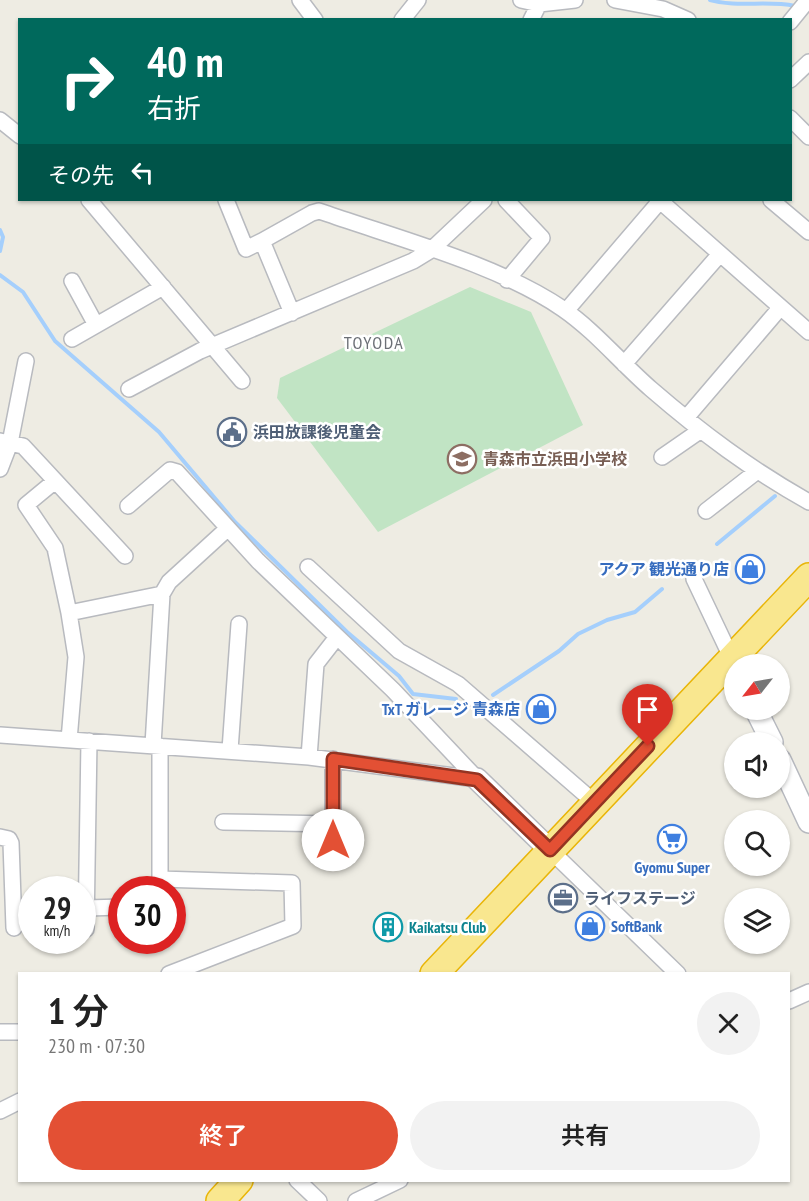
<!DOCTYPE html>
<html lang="ja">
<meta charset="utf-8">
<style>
:root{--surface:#fff;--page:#f2f2f2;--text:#222;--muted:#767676;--accent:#e35034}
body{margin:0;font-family:"PT Sans Narrow","Noto Sans JP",sans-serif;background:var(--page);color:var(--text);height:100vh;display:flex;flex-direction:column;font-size:22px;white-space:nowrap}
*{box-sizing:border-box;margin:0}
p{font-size:20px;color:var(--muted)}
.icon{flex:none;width:33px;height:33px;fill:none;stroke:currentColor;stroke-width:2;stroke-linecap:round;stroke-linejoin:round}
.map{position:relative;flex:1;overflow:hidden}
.drawer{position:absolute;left:18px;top:972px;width:772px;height:210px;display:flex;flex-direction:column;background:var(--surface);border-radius:0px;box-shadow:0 2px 4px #0004}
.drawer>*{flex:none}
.top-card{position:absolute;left:18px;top:18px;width:774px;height:183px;border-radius:0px;box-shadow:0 2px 4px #0004;background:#00695c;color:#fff;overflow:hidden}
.needle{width:39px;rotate:239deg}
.buttons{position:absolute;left:724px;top:654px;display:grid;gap:12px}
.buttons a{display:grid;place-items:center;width:66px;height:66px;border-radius:50%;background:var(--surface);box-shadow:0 2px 4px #0004;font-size:30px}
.speed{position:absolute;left:18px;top:876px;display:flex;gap:12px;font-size:30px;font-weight:700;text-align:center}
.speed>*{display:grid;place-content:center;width:78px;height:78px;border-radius:50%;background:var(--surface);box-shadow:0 2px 4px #0004;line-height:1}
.speed small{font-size:15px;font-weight:400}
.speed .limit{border:9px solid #d22;background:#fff;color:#111}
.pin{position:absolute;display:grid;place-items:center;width:51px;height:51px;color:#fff;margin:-62px -26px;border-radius:50% 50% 50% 0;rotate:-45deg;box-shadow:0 0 6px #0007}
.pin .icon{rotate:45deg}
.me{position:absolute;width:66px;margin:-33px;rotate:0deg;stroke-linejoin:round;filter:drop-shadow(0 0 4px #0008)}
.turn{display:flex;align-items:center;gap:21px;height:126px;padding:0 30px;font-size:27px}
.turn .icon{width:78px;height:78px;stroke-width:2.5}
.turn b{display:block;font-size:42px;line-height:51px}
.then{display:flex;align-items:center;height:57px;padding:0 30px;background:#0003;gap:12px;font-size:22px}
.round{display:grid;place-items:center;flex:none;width:63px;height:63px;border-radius:32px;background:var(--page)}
.summary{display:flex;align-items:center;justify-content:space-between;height:102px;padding:0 30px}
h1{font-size:36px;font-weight:600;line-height:45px}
.primary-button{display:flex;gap:12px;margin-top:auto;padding:12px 30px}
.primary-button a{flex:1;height:69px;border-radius:36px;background:var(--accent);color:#fff;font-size:24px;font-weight:600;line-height:69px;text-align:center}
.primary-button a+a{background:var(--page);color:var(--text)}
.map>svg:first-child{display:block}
</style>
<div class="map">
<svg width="809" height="1201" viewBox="0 0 809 1201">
<rect width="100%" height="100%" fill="#eeece3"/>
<path fill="#c1e4c4" d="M470,287l61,25 52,113 -205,107 -101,-134 3,-20z"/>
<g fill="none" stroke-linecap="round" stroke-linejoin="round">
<path stroke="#a5cffc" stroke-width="4" d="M710,0c28,8 56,0 85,6
M0,230l3,7 -3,14
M0,275l23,17 32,49 104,91 76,90 112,110 52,44 14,18 43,5
M717,544l58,-48
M493,695l66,-44 19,-17 29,-14 28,-8 27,-23"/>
<g stroke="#b8babf" stroke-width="18">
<path id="street" d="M300,0l15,20
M521,0l18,4 36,-4
M615,0l48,9 25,11
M402,20l16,-20
M531,20l8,-16
M790,22l18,-22
M790,80l19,-18
M790,118l19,19
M0,120l20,16
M89,200l153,181
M226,200l20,49 16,-8
M506,200l36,38 -35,42
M659,200l150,132
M771,200l38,32
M72,281l24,44
M566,311l94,-110
M292,313l-30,-72 50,-28 7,-2 9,3c72,25 173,52 235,95 32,22 58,54 88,80 51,44 99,80 158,113
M72,339l91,-52
M624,364l96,-110
M129,389l71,-38 213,-90 18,-11 53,-50
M686,418l94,-110
M0,441l23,5 102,110
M662,457l39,-27
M0,469l10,-26 16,-82
M55,481l-29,24 29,43 14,65 7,44 -7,83
M128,506l42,-36 7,2 81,89 135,129 84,89
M706,511l50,-39
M308,567l91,84 59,33 136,118
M694,579l38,80
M69,613l93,-19
M0,735l309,22 168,22
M153,745l9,-151 7,-12 58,-53
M160,746v133l132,4 1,43 -124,48
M230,750l9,-126
M309,757l7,-93 21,-27
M223,822l110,2
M0,837l9,2 2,4 3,85
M550,850l128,124
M333,857v-98
M87,908l35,-1
M86,929l3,-188
M789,1001l20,-9
M0,1032h20
M0,1111l20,-10
M297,1180l22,21
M356,1201l44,-21"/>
</g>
<g stroke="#b7b9bf" stroke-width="24">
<path id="secondary" d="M756,710l16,32
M780,760l29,62
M477,779l73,71"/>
</g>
<g stroke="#e9b508" stroke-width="30">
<path id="highway" d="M434,974l375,-397
M220,1201l19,-21"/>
</g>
<use href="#street" stroke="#fff" stroke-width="15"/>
<use href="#secondary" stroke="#fff" stroke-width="21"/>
<use href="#highway" stroke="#f9e78f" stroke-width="27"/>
</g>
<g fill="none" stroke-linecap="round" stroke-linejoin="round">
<g stroke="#943422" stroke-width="15">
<path id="route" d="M333,840v-81l144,21 73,70 98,-104"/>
</g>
<use href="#route" stroke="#e35034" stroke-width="10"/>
</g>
<defs>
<g id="civic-ring" transform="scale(1.5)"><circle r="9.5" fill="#fff" stroke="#5c6f8a" stroke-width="1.5"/><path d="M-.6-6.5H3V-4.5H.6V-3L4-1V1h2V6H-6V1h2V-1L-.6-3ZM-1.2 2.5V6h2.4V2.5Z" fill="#5c6f8a"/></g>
<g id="school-ring" transform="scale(1.5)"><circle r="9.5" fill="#fff" stroke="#8d6e63" stroke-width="1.5"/><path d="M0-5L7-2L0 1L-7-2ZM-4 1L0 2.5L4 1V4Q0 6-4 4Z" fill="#8d6e63"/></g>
<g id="shop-ring" transform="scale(1.5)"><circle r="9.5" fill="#fff" stroke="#3f7fe0" stroke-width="1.5"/><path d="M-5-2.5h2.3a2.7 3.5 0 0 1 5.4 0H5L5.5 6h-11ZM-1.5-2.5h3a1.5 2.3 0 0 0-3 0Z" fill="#3f7fe0"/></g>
<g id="supermarket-ring" transform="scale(1.5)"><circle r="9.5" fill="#fff" stroke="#3f7fe0" stroke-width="1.5"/><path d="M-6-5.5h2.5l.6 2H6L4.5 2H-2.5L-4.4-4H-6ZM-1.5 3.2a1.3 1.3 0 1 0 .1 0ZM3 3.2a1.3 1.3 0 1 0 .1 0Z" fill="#3f7fe0"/></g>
<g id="office-ring" transform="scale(1.5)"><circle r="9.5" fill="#fff" stroke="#5c6f8a" stroke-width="1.5"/><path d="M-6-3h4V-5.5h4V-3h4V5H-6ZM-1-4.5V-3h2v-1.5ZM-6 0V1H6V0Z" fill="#5c6f8a"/></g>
<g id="building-ring" transform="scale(1.5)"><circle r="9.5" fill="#fff" stroke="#0f9aa8" stroke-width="1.5"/><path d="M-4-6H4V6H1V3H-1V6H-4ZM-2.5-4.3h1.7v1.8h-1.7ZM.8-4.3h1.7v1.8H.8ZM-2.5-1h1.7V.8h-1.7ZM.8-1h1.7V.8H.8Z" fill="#0f9aa8"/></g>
</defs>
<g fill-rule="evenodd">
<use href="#civic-ring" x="232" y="432"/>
<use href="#school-ring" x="462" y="459"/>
<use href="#shop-ring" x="750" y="569"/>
<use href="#shop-ring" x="541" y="709"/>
<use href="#supermarket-ring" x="672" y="839"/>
<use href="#office-ring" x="563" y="898"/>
<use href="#shop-ring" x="590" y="926"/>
<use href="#building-ring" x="388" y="927"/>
</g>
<g text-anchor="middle" stroke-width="5" stroke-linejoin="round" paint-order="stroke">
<g font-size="16" font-weight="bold" fill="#4e5e75" stroke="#fff" text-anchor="start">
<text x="253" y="438">浜田放課後児童会</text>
<text x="584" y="904">ライフステージ</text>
</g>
<g font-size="16" font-weight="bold" fill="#785e54" stroke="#fff" text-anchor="start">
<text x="483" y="465">青森市立浜田小学校</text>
</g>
<g font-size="16" font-weight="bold" fill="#366cbe" stroke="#fff" text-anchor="end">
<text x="729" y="575">アクア 観光通り店</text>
<text x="520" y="715">TxT ガレージ 青森店</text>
<text x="672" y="873" text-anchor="middle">Gyomu Super</text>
<text x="611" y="932" text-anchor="start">SoftBank</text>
</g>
<g font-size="16" font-weight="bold" fill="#0d838f" stroke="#fff" text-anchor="start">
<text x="409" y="933">Kaikatsu Club</text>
</g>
<g font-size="18" letter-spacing="1.5" fill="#6c7076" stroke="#fff">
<text x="374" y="349">TOYODA</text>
</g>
</g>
</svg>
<div class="buttons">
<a><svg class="needle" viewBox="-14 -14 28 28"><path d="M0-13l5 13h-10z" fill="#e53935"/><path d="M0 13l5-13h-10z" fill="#767676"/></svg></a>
<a><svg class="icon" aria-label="sound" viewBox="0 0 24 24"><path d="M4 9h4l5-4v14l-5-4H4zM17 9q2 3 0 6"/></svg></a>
<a><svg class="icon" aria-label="search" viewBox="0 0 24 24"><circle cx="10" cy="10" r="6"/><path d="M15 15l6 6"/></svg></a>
<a><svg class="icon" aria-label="layers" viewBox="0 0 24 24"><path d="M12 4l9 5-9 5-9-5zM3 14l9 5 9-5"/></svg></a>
</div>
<div class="speed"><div>29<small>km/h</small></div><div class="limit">30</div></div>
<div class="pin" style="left:648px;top:746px;background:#d93025"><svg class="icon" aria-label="arrive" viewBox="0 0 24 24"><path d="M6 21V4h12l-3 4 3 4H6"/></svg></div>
<svg class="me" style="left:333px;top:840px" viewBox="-20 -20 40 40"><circle r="19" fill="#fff"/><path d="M0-13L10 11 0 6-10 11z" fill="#e35034"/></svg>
<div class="top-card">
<div class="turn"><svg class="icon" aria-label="right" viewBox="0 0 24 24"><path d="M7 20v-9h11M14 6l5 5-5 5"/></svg><div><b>40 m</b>右折</div></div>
<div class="then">その先<svg class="icon" aria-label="left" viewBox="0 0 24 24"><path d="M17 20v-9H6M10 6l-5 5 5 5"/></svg></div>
</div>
<section class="drawer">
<div class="summary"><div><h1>1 分</h1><p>230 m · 07:30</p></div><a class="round"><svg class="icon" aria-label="close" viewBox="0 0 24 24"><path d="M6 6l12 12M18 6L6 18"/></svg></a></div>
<div class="primary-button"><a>終了</a><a>共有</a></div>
</section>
</div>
